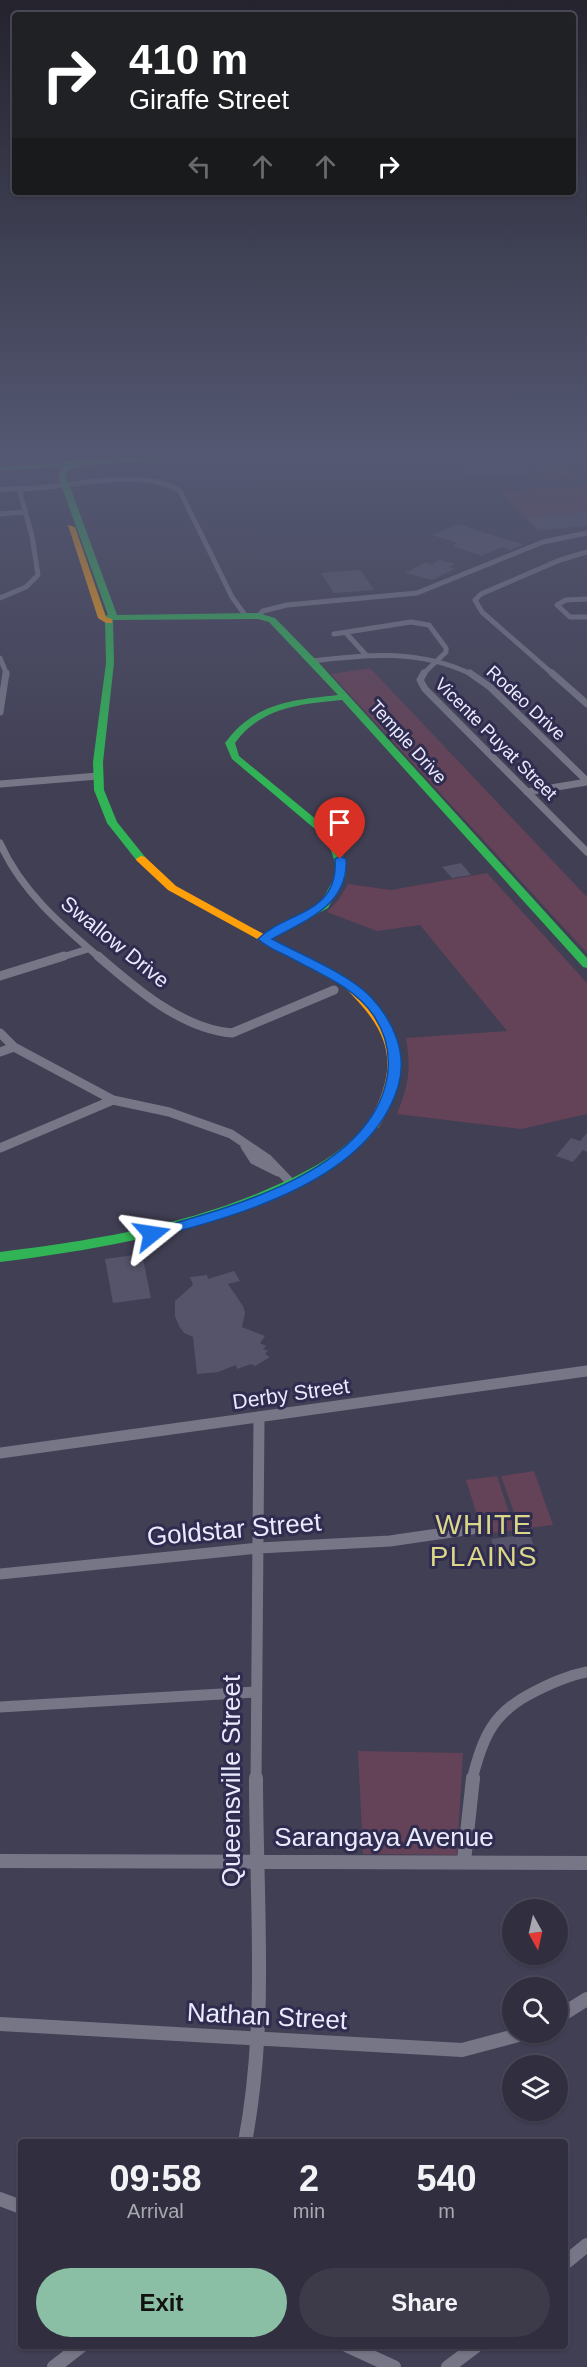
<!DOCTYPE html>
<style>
:root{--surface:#312f3f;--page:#3d3b4a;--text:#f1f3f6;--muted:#a8a9b0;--line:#4c4a59;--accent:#8abfa5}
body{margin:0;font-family:Helvetica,sans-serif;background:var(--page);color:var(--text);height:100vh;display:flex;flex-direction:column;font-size:22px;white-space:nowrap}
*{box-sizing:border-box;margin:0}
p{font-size:20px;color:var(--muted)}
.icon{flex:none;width:33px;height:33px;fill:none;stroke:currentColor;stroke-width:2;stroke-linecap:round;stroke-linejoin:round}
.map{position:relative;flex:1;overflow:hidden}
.details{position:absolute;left:18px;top:2139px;width:550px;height:210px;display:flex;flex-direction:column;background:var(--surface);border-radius:6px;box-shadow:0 2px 4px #0004,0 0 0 2px var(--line)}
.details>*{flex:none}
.guide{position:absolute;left:12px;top:12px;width:564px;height:183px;border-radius:6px;box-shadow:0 2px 4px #0004,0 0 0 2px var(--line);background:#202124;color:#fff;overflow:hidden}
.needle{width:39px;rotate:172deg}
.tools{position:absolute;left:502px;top:1899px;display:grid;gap:12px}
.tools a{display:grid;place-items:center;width:66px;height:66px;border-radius:50%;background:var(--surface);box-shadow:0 2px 4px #0004,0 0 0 2px var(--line);font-size:30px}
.pin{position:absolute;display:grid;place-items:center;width:51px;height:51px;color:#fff;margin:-62px -26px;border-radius:50% 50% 50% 0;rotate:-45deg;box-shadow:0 0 6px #0007}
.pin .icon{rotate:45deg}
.me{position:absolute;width:66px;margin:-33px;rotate:75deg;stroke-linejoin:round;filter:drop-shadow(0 0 4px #0008)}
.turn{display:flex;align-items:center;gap:21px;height:126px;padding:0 18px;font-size:27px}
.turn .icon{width:78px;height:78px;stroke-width:2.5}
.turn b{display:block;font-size:42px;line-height:51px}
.lanes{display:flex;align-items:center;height:57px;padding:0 18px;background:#0003;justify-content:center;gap:30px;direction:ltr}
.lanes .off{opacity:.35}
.eta{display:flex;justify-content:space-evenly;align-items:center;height:102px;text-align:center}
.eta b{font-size:36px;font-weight:700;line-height:42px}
.primary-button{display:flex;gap:12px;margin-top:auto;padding:12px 18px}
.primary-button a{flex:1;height:69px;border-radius:36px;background:var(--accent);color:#111;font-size:24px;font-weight:700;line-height:69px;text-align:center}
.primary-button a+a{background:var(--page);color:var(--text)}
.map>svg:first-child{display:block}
</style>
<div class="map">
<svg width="587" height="2367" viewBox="0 0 587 2367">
<rect width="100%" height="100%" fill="#413f54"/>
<path fill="#644257" d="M570,467l7,9 -40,2 -8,-8z
M587,485v41l-50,5 -36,-39z
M370,668l217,229v56l-256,-279z
M487,873l100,110v131l-66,15 -124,-15c12,-31 14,-43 9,-76l101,-7 -87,-106 -43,6 -50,-19 12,-13 9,-15 43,6z
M534,1471l19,54 -33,4 -19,-53z
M497,1476l18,54 -32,4 -17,-54z
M358,1751l105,2 -6,102 -94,-1z"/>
<path fill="#56546a" d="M454,452h32l4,14 28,-1 8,9 -55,3z
M529,452h30l11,13 -28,1z
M587,513v13l-48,4 -13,-13z
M458,524l46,15 20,5 -13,6 -9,-3 -20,9 -30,-10 6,-3 -26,-8z
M439,560l16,4 -6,3 6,2 -23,11 -27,-7 21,-11 6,2z
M360,570l14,20 -40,3 -13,-20z
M461,863l10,12 -19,3 -10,-11z
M587,1133v19l-4,-2 -10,12 -17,-6 15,-18 9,3z
M142,1254l9,44 -38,5 -8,-44z
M234,1271l6,10 -12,3 15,22 2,7 -3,14 23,9 -5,7 6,3 -3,3 5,2 -3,3 5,3 -15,9 -4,-2 -14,5 -1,-4 -18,7 -21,2 -4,-37 -9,-4 -5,-7 -4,-10v-15l18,-16 -3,-8 17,-2 1,4z
M530,1534l6,19 -39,5 -6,-19z"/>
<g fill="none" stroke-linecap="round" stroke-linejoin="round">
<path stroke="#777687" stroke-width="5" d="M19,489c47,0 120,-23 161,2l52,106 13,18
M0,490l24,-2
M0,514l24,-2
M0,598l26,-11 12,-12 -6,-39 -13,-47
M587,599l-21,1 -9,5 13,12h17
M258,616l5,-5 24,-6 130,-12 126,-51 44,-9
M346,633l20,22
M334,634l77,-12 18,3 17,23v4l-24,23
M0,658l7,17
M312,661c56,-7 109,-12 161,14
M554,675l-72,-63 -7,-12 6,-6 79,-34 27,-8"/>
<path stroke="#777687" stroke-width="7" d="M424,673l-4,7 5,9 162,163
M470,673l20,14 97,94
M552,673l35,31
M0,712l6,-39
M0,784l98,-8
M527,792l60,-10
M0,843c21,48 61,82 100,115
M59,958l29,-9"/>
<path stroke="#777687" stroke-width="9" d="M98,956c37,32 84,73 134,77l102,-43
M0,976l64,-20
M0,1033l14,14 99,53 56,12 62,22 37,25 25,26
M0,1052l14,-5
M245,1146l9,14 24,12
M0,1148l113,-48"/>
<path stroke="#777687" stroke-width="11" d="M0,1453l587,-82
M0,1574l259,-26 131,-7 82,-12
M0,1707l255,-15
M256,1780l3,-362
M472,1780c10,-41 20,-66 58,-86 19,-10 36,-18 57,-22"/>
<path stroke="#777687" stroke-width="14" d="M0,1861l587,2
M464,1861l9,-83
M558,2017l29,-18
M0,2024l462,26 68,-18
M245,2142c23,-120 11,-242 11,-364
M0,2199l21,8
M566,2262l21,-17
M348,2346l46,21
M54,2367l27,-21
M448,2367l28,-21"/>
<path fill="#30b455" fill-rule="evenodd" d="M205,452h34l-3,2 -146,11 -22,5 -2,6 51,139 141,-2 17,5 44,45 268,295v10l-4,-1 -241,-267c-41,4 -81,7 -107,43l4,13 84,69 17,21 6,20v9l-18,33 -61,33h-8v-4l61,-33 16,-29v-9l-6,-19 -15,-18 -83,-70 -7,-16c29,-40 67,-43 113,-48l-69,-73 -11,-3 -145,1 1,43 -11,99 1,28 13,32 28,35v4h-8l-30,-38 -13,-33 -1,-28 13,-99 -1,-42 -7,-3 10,-3 -50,-139 4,-9 5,-1 -67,5v-4z
M373,1121l6,4c-21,30 -54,49 -87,64 -92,43 -192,60 -292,73v-10c96,-12 191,-27 279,-68 34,-15 66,-33 89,-62z"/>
<path fill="#ff9f0a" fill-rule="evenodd" d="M68,525l7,2 31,90 6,2v4h-6l-8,-5z
M141,856l4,1 31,29 175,96c49,45 66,86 27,146l-5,1 -6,-4c34,-60 25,-92 -24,-139l-175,-96 -31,-29 -1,-2z"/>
</g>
<linearGradient id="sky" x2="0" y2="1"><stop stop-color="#24232e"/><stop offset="0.58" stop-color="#545872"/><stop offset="1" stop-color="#545872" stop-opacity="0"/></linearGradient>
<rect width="587" height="783" fill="url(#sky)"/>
<path fill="#1a73e8" stroke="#114b97" stroke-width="1.5" d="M340,856l6,3c3,46 -40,61 -74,80 28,15 77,35 98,57 24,25 38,58 28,91 -29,94 -161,129 -246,151l-5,-1 -2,-3 2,-3c77,-22 210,-55 237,-141 8,-26 5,-51 -10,-74 -20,-30 -58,-44 -89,-61 -9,-4 -20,-9 -27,-16 28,-28 81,-24 77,-80z"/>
<g text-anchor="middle" stroke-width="6" stroke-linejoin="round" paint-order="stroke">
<g font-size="18" fill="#eaeafd" stroke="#2f2c50">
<text transform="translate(526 703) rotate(43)" y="6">Rodeo Drive</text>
<text transform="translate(496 739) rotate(45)" y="6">Vicente Puyat Street</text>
<text transform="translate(408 742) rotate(48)" y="6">Temple Drive</text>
</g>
<g font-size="21" fill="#eaeafd" stroke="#2f2c50">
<text transform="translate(115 942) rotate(39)" y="7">Swallow Drive</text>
<text transform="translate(291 1394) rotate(-8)" y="7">Derby Street</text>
</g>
<g font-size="26" fill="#eaeafd" stroke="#2f2c50">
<text transform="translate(234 1529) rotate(-5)" y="9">Goldstar Street</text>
<text transform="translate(231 1781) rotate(-90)" y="9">Queensville Street</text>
<text x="384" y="1846">Sarangaya Avenue</text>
<text transform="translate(267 2016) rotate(3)" y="9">Nathan Street</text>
</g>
<g font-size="28" letter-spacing="1.5" fill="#dbd788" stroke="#2f2c50">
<text x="484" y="1534">WHITE<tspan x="484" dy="32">PLAINS</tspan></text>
</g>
</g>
</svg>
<div class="tools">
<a><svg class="needle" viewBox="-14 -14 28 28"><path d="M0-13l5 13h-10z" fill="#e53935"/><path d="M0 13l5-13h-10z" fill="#a8a9b0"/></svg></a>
<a><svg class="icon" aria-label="search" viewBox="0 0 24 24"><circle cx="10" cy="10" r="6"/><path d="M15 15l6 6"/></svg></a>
<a><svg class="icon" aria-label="layers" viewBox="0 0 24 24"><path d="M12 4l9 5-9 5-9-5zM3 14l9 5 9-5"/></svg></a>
</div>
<div class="pin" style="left:340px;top:859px;background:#d93025"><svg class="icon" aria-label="arrive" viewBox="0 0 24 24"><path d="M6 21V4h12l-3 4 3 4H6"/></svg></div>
<svg class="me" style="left:152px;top:1234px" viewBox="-20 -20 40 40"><path d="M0-17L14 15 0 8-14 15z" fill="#1a73e8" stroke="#fff" stroke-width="4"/></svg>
<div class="guide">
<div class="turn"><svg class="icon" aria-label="right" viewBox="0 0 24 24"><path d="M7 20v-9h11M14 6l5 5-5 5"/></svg><div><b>410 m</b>Giraffe Street</div></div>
<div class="lanes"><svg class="icon off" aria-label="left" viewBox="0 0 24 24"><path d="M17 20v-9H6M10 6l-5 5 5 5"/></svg><svg class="icon off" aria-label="ahead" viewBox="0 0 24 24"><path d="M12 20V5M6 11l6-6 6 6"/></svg><svg class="icon off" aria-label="ahead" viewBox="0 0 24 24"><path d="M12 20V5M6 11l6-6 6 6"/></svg><svg class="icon" aria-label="right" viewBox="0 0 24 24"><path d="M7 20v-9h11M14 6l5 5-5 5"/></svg></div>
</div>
<section class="details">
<div class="eta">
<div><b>09:58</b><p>Arrival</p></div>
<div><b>2</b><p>min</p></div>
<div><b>540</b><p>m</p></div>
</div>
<div class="primary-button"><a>Exit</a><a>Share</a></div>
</section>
</div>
